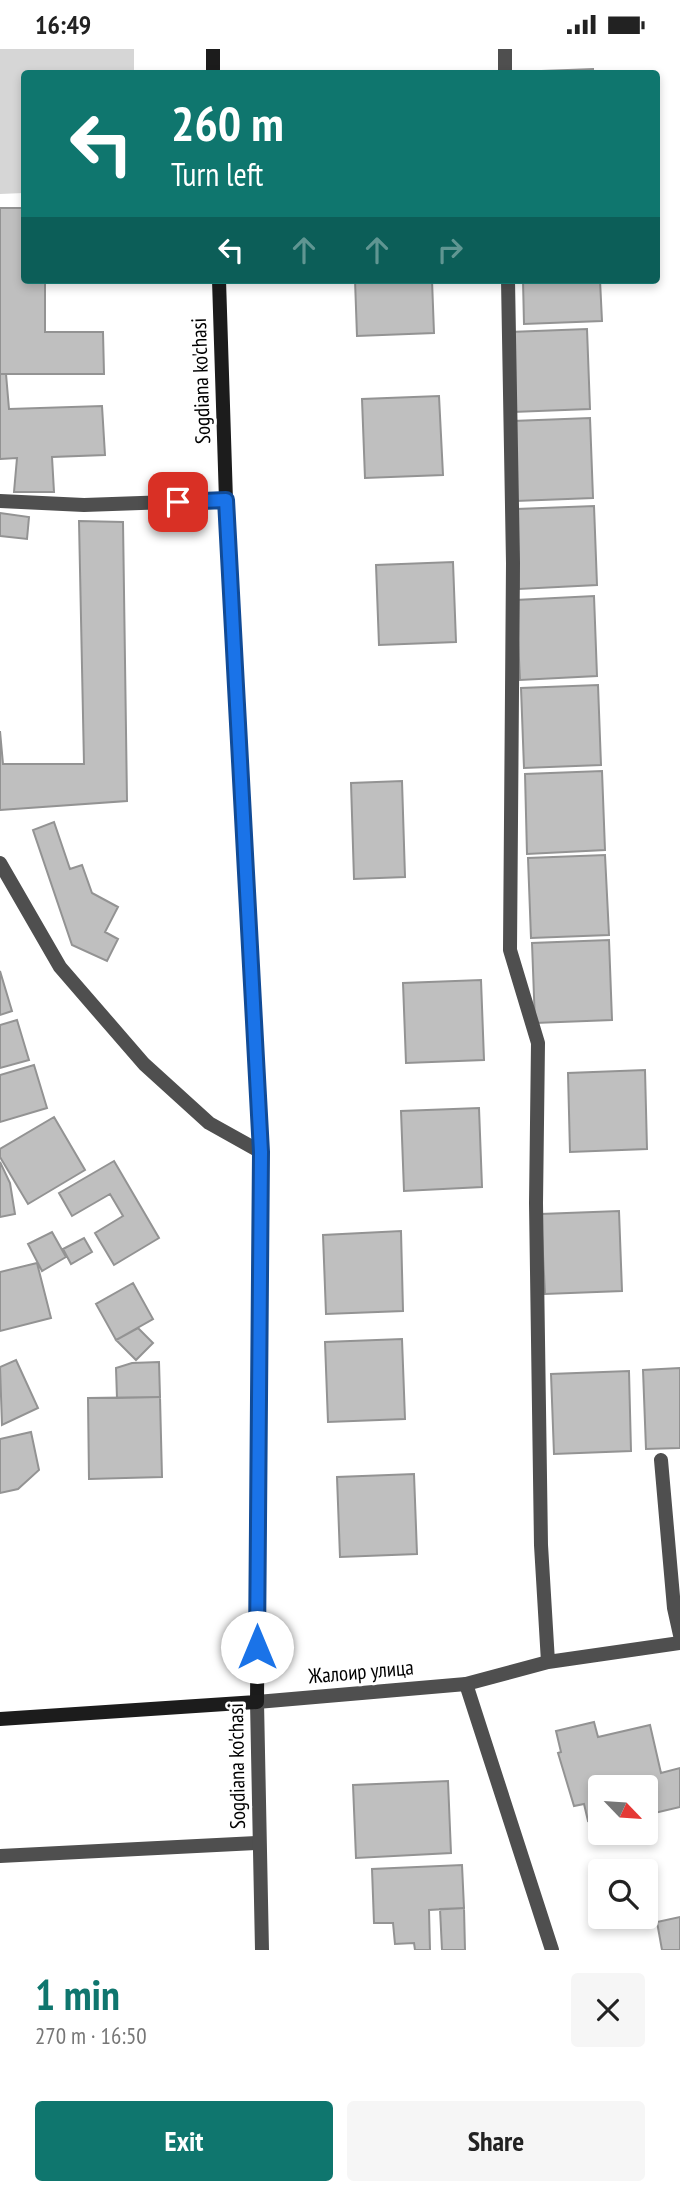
<!DOCTYPE html>
<meta charset="utf-8">
<style>
:root{--surface:#fff;--page:#f6f6f6;--text:#222;--muted:#767676;--accent:#0f766e}
body{margin:0;font-family:"PT Sans Narrow",sans-serif;background:var(--page);color:var(--text);height:100vh;display:flex;flex-direction:column;font-size:26px;white-space:nowrap}
*{box-sizing:border-box;margin:0}
p{font-size:23px;color:var(--muted)}
.icon{flex:none;width:38px;height:38px;fill:none;stroke:currentColor;stroke-width:2;stroke-linecap:round;stroke-linejoin:round}
.map{position:relative;height:1901px;overflow:hidden}
.panel{display:flex;flex-direction:column;background:var(--surface);flex:1}
.panel>*{flex:none}
.hud{position:absolute;left:21px;top:21px;width:639px;height:214px;border-radius:7px;box-shadow:0 4px 10px #0003;background:#0f766e;color:#fff;overflow:hidden}
.needle{width:46px;rotate:115deg}
.tools{position:absolute;left:588px;top:1726px;display:grid;gap:14px}
.tools a{display:grid;place-items:center;width:70px;height:70px;border-radius:7px;background:var(--surface);box-shadow:0 4px 10px #0003;font-size:35px}
.pin{position:absolute;display:grid;place-items:center;width:60px;height:60px;color:#fff;margin:-30px;border-radius:14px;box-shadow:0 4px 10px #0006}
.me{position:absolute;width:77px;margin:-38px;rotate:0deg;stroke-linejoin:round;filter:drop-shadow(0 0 5px #0008)}
.turn{display:flex;align-items:center;gap:24px;height:147px;padding:0 35px;font-size:32px}
.turn .icon{width:91px;height:91px;stroke-width:2.5}
.turn b{display:block;font-size:49px;line-height:60px}
.lanes{display:flex;align-items:center;height:66px;padding:0 35px;background:#0003;justify-content:center;gap:35px;direction:ltr}
.lanes .off{opacity:.35}
.round{display:grid;place-items:center;flex:none;width:74px;height:74px;border-radius:7px;background:var(--page)}
.headline{display:flex;align-items:center;justify-content:space-between;height:119px;padding:0 35px}
h1{font-size:42px;font-weight:800;line-height:52px;color:var(--accent)}
.primary-button{display:flex;gap:14px;margin-top:auto;padding:14px 35px}
.primary-button a{flex:1;height:80px;border-radius:7px;background:var(--accent);color:#fff;font-size:28px;font-weight:800;line-height:80px;text-align:center}
.primary-button a+a{background:var(--page);color:var(--text)}
.status{display:flex;justify-content:space-between;align-items:center;height:49px;padding:0 35px;background:var(--surface);direction:ltr}
.status svg{height:19px;fill:currentColor}
.map>svg:first-child{display:block}
</style>
<div class="status"><b>16:49</b><svg viewBox="0 0 49 12"><path d="M0 12V9h3v3zM5 12V6h3v6zM10 12V3h3v9zM15 12V0h3v12zM26 1h20v11H26zM47 4h2v5h-2z"/></svg></div>
<div class="map">
<svg width="680" height="1901" viewBox="0 0 680 1901">
<rect width="100%" height="100%" fill="#fff"/>
<path fill="#d6d6d6" d="M0,0h134v24h-110v120l-24,1z"/>
<path fill="#bfbfbf" stroke="#939393" stroke-width="2" d="M593,20v4h-77v-1z
M0,159h24v72h21v52h58l1,42h-104z
M355,231h77l2,53 -77,3z
M523,231h77l2,41 -78,3z
M587,280l3,80 -77,3 -3,-80z
M0,325h6l3,35 93,-3 3,49 -53,2 2,35h-40l3,-34 -17,1z
M439,347l4,79 -78,3 -3,-79z
M590,369l3,80 -77,3 -3,-80z
M594,457l3,79 -78,4 -2,-80z
M0,464l29,4 -2,22 -27,-3z
M79,472l44,1 4,279 -127,9v-79l3,33h81z
M453,513l3,80 -77,3 -3,-80z
M594,547l3,80 -77,4 -4,-80z
M598,636l3,80 -77,3 -3,-80z
M602,722l3,79 -78,4 -2,-80z
M402,732l3,96 -51,2 -3,-96z
M54,773l16,47 12,-4 10,28 26,14 -13,25 13,7 -11,22 -35,-16 -39,-115z
M605,806l4,80 -78,3 -3,-80z
M609,891l3,80 -77,3 -3,-80z
M0,922l12,40 -12,4z
M481,931l3,80 -78,3 -3,-80z
M17,971l12,40 -29,8v-43z
M34,1016l13,43 -47,14v-47z
M645,1021l2,79 -77,3 -2,-79z
M479,1059l3,79 -78,4 -3,-80z
M54,1068l31,53 -57,34 -28,-47v-8z
M114,1112l45,77 -45,27 -19,-32 28,-17 -13,-22 -38,22 -13,-23z
M0,1113l10,21 5,31 -15,3z
M619,1162l3,80 -77,3 -4,-80z
M401,1182l2,80 -77,3 -3,-79z
M52,1183l14,25 -24,14 -14,-27z
M84,1189l8,14 -21,12 -8,-15z
M37,1214l14,55 -51,13v-59z
M133,1234l20,36 -37,21 -20,-36z
M138,1279l15,15 -17,17 -20,-20z
M402,1290l3,80 -77,3 -3,-80z
M16,1311l22,48 -36,17 -2,-58z
M159,1313l1,35 -43,1 -1,-30 16,-5z
M680,1319v80l-34,1 -3,-79z
M629,1322l2,80 -77,3 -3,-80z
M160,1348l2,80 -73,2 -1,-81z
M31,1383l8,38 -21,19 -18,4v-54z
M414,1425l3,80 -77,3 -3,-80z
M594,1673l4,15 52,-12 11,48 19,-5v39l-34,8v-28h-46v38l-3,1 -1,-7 -8,2 -4,-17 -10,2 -16,-53 3,-1 -5,-21z
M448,1732l3,72 -95,5 -3,-73z
M462,1816l2,43 -35,2 1,40h-15l-1,-7 -19,1 -2,-21h-19l-2,-54z
M464,1859l1,42h-23l-2,-41z
M680,1868v33h-18l-5,-28z"/>
<g fill="none" stroke-linecap="round" stroke-linejoin="round">
<path stroke="#4f4f4f" stroke-width="14" d="M0,452l84,4 142,-5
M0,814l60,104 84,97 65,59 52,29
M661,1411l13,148 6,27
M466,1635l86,266
M0,1807l258,-13"/>
<path stroke="#4f4f4f" stroke-width="14" d="M505,0v24
M508,231l5,283 -3,387 28,93 -2,160 5,342 7,117
M262,1901l-5,-248 209,-18 82,-22 132,-19"/>
<path stroke="#1c1c1c" stroke-width="14" d="M213,0v24
M0,1670l257,-17 4,-550 -35,-652 -7,-220"/>
</g>
<g fill="none" stroke-linecap="round" stroke-linejoin="round">
<g stroke="#114b97" stroke-width="18">
<path id="route" d="M178,453l48,-2 35,652 -4,495"/>
</g>
<use href="#route" stroke="#1a73e8" stroke-width="12"/>
</g>
<g text-anchor="middle" stroke-width="6" stroke-linejoin="round" paint-order="stroke">
<g font-size="21" fill="#000" stroke="#fff">
<text transform="translate(201 332) rotate(-92)" y="7">Sogdiana ko'chasi</text>
<text transform="translate(361 1623) rotate(-5)" y="7">Жалоир улица</text>
<text transform="translate(237 1717) rotate(-91)" y="7">Sogdiana ko'chasi</text>
</g>
</g>
</svg>
<div class="tools">
<a><svg class="needle" viewBox="-14 -14 28 28"><path d="M0-13l5 13h-10z" fill="#e53935"/><path d="M0 13l5-13h-10z" fill="#767676"/></svg></a>
<a><svg class="icon" aria-label="search" viewBox="0 0 24 24"><circle cx="10" cy="10" r="6"/><path d="M15 15l6 6"/></svg></a>
</div>
<div class="pin" style="left:178px;top:453px;background:#d93025"><svg class="icon" aria-label="arrive" viewBox="0 0 24 24"><path d="M6 21V4h12l-3 4 3 4H6"/></svg></div>
<svg class="me" style="left:257px;top:1598px" viewBox="-20 -20 40 40"><circle r="19" fill="#fff"/><path d="M0-13L10 11 0 6-10 11z" fill="#1a73e8"/></svg>
<div class="hud">
<div class="turn"><svg class="icon" aria-label="left" viewBox="0 0 24 24"><path d="M17 20v-9H6M10 6l-5 5 5 5"/></svg><div><b>260 m</b>Turn left</div></div>
<div class="lanes"><svg class="icon" aria-label="left" viewBox="0 0 24 24"><path d="M17 20v-9H6M10 6l-5 5 5 5"/></svg><svg class="icon off" aria-label="ahead" viewBox="0 0 24 24"><path d="M12 20V5M6 11l6-6 6 6"/></svg><svg class="icon off" aria-label="ahead" viewBox="0 0 24 24"><path d="M12 20V5M6 11l6-6 6 6"/></svg><svg class="icon off" aria-label="right" viewBox="0 0 24 24"><path d="M7 20v-9h11M14 6l5 5-5 5"/></svg></div>
</div>
</div>
<section class="panel">
<div class="headline"><div><h1>1 min</h1><p>270 m · 16:50</p></div><a class="round"><svg class="icon" aria-label="close" viewBox="0 0 24 24"><path d="M6 6l12 12M18 6L6 18"/></svg></a></div>
<div class="primary-button"><a>Exit</a><a>Share</a></div>
</section>
